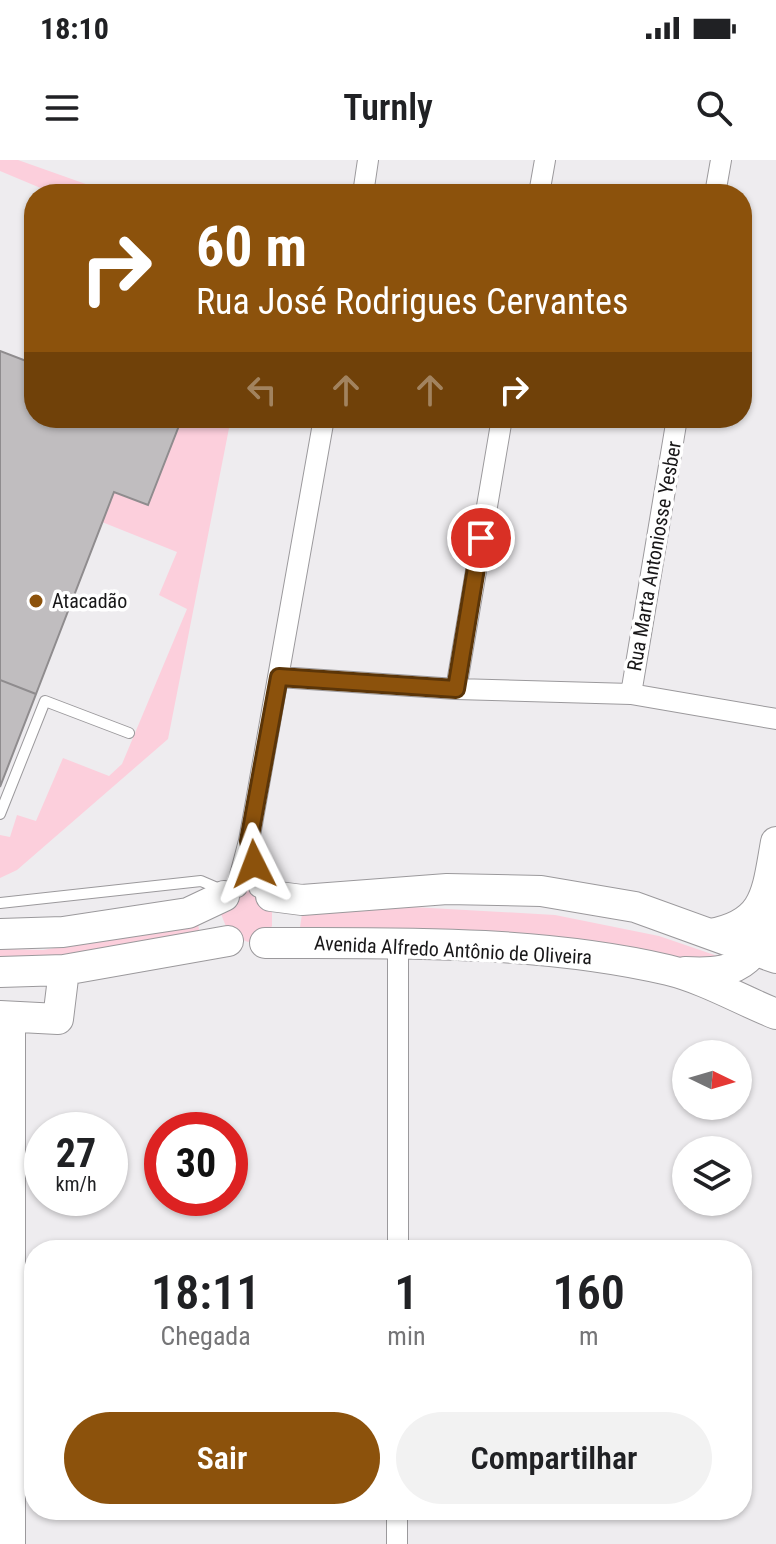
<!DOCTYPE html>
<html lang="pt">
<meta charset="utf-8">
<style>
:root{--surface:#fff;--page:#f2f2f2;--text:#202124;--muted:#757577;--accent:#8c520c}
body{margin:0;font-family:"Roboto Condensed",sans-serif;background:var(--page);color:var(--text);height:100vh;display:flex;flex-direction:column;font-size:30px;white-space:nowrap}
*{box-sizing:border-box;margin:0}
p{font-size:26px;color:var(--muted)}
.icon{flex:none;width:44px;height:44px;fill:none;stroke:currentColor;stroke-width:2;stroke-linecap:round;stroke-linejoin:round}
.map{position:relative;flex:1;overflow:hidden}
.panel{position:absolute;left:24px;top:1080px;width:728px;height:280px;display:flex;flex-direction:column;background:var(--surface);border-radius:32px;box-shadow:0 2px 6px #0004}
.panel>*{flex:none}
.hud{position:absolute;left:24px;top:24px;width:728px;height:244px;border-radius:32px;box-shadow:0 2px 6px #0004;background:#8c520c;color:#fff;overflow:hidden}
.needle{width:52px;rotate:95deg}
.fabs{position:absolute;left:672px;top:880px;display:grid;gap:16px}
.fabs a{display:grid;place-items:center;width:80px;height:80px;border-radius:50%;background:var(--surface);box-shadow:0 2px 6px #0004;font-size:40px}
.speed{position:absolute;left:24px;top:952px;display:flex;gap:16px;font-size:40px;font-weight:700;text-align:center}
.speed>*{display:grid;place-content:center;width:104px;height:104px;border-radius:50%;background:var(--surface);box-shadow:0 2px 6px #0004;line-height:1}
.speed small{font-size:20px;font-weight:400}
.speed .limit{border:12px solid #d22;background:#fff;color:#111}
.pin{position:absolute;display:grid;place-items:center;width:68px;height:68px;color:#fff;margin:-34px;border:4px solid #fff;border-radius:50%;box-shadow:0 2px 8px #0007}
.me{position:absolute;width:88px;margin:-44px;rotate:357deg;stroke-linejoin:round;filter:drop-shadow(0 0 6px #0008)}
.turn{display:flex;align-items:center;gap:28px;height:168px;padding:0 40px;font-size:36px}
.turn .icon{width:104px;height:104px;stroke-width:2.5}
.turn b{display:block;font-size:56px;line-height:68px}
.lanes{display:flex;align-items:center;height:76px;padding:0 40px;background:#0003;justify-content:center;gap:40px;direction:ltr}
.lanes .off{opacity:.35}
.eta{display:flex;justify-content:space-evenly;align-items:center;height:136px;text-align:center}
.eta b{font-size:48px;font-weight:600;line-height:56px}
.cta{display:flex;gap:16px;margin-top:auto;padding:16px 40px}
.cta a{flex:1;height:92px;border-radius:48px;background:var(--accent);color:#fff;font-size:32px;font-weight:600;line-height:92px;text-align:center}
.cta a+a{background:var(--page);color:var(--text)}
.status{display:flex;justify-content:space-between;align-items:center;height:56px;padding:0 40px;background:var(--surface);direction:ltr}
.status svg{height:22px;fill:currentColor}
header{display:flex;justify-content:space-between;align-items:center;height:104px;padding:0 40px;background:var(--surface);font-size:36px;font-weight:600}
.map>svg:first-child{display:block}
</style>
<div class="status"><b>18:10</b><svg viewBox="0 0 49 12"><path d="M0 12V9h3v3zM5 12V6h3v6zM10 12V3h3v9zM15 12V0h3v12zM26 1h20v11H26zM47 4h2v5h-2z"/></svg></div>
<header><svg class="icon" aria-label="menu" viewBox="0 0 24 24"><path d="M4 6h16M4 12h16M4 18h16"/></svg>Turnly<svg class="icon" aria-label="search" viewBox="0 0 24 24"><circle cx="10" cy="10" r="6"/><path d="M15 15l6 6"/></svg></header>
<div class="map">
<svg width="776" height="1384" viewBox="0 0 776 1384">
<rect width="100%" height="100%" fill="#eeecef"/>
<path fill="#fccfdc" d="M0,0h18l96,34h-59l-55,-23z
M182,258h49l-63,321 -151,131 -17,8v-43l10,2 7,-22 19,6 27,-63 46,18 13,-12 65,-155 -28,-14 18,-43 -75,-30 12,-30 34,13z
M250,729l22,17v20l-6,8 -18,8 -19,-8 -8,-20 20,-24z
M394,746l161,9 104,21 73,25 -31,6 -402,-33 3,-20z
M198,764l3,16 -149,19 -52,1v-11l43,1z"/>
<path fill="#c0bdbf" stroke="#8f8c8e" stroke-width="2" d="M0,191l34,13v54h148l-34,87 -34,-13 -78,202 -36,-14z
M0,520l36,14 -36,93z"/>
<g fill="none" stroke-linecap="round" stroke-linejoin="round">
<g stroke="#9b999c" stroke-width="12">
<path id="lane" d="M0,654l45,-113 84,32
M0,743l201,-22 21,9"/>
</g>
<g stroke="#9b999c" stroke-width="22">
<path id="street" d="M363,34l5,-34
M539,34l6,-34
M715,34l6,-34
M279,517l177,12 175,5 145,25
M456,529l46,-271
M631,534l46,-276
M251,688l8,39
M237,727l12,-46 75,-423
M398,1090v-307
M397,1384v-34"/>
</g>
<g stroke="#9b999c" stroke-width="32">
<path id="secondary" d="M271,736l31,4 145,-11 94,2 94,16 141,51
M0,774l63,-2 125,-19 36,-17
M710,774c57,-10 57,-42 66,-92
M265,783c132,0 274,-3 403,27 37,9 73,30 108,44
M0,812l64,-2 164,-29
M685,812c62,4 71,-15 91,-69
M0,856l58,3 6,-49
M10,857v527"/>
</g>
<use href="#lane" stroke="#fff" stroke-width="10"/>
<use href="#street" stroke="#fff" stroke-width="20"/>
<use href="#secondary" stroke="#fff" stroke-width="30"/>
</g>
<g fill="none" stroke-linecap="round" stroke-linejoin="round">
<g stroke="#5b3508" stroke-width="20">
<path id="route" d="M254,704l-5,-23 30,-164 177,12 25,-151"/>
</g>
<use href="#route" stroke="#8c520c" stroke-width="14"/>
</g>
<circle fill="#8c520c" stroke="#fff" stroke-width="3" cx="36" cy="441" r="8"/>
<g text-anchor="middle" stroke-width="7" stroke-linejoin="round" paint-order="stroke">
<g font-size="20" fill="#181718" stroke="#fff">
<text transform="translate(654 396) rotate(-80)" y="7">Rua Marta Antoniosse Yesber</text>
<text transform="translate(453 790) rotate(3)" y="7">Avenida Alfredo Antônio de Oliveira</text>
</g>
<g font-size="20" fill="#181718" stroke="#fff" text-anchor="start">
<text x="52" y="448">Atacadão</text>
</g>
</g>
</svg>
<div class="fabs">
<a><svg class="needle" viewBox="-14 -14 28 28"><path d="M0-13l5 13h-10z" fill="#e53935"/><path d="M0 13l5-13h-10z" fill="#757577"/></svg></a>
<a><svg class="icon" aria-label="layers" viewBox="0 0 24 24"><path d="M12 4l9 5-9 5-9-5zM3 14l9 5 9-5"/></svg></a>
</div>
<div class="speed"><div>27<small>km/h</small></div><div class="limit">30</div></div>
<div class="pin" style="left:481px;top:378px;background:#d93025"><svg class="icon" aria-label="arrive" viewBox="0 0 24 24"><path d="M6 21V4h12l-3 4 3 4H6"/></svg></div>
<svg class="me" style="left:254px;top:704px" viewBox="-20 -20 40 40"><path d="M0-17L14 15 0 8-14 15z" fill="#8c520c" stroke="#fff" stroke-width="4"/></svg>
<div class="hud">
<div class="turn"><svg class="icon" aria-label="right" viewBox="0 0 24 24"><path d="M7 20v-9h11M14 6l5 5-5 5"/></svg><div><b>60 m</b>Rua José Rodrigues Cervantes</div></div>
<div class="lanes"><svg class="icon off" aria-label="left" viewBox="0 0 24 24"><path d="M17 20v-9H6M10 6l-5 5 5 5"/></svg><svg class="icon off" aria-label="ahead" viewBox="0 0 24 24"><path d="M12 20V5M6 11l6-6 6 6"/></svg><svg class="icon off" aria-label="ahead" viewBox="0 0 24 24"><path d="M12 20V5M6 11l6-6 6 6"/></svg><svg class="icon" aria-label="right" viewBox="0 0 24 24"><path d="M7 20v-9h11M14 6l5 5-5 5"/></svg></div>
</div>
<section class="panel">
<div class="eta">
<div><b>18:11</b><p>Chegada</p></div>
<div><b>1</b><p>min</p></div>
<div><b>160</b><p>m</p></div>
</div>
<div class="cta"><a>Sair</a><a>Compartilhar</a></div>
</section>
</div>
